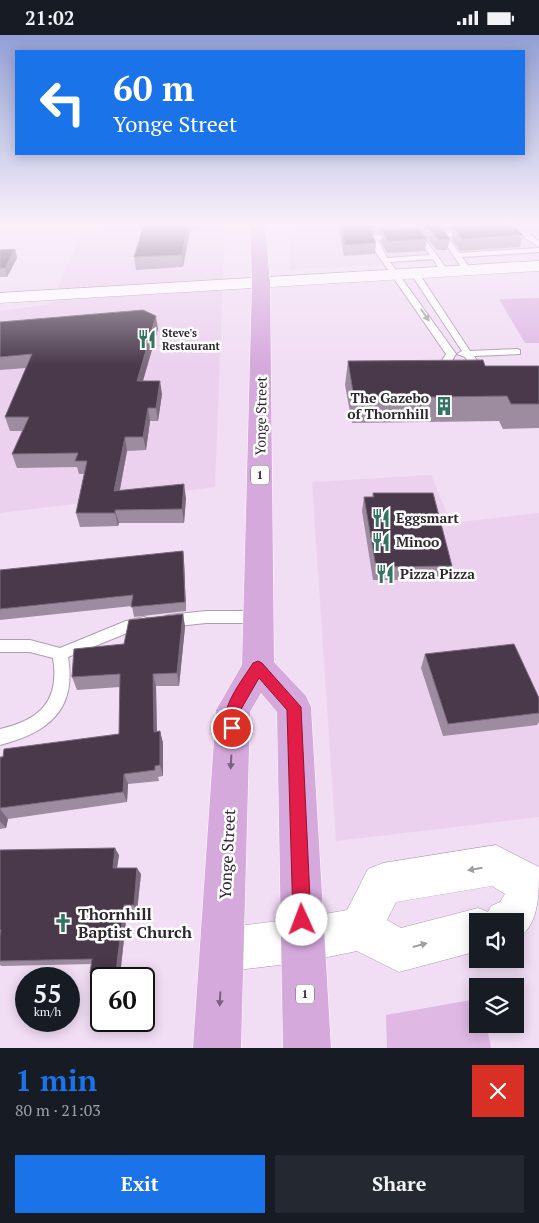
<!DOCTYPE html>
<meta charset="utf-8">
<style>
:root{--surface:#171b24;--page:#242831;--text:#f1f3f6;--muted:#9ea1a6;--accent:#1a73e8}
body{margin:0;font-family:"PT Serif",serif;background:var(--page);color:var(--text);height:100vh;display:flex;flex-direction:column;font-size:19px;white-space:nowrap}
*{box-sizing:border-box;margin:0}
p{font-size:16px;color:var(--muted)}
.icon{flex:none;width:28px;height:28px;fill:none;stroke:currentColor;stroke-width:2;stroke-linecap:round;stroke-linejoin:round}
.map{position:relative;height:1013px;overflow:hidden}
.sheet{display:flex;flex-direction:column;background:var(--surface);flex:1}
.sheet>*{flex:none}
.top-card{position:absolute;left:15px;top:15px;width:510px;height:105px;border-radius:0px;box-shadow:0 2px 12px #0003;background:#1a73e8;color:#fff;overflow:hidden}
.controls{position:absolute;left:469px;top:878px;display:grid;gap:10px}
.controls a{display:grid;place-items:center;width:55px;height:55px;border-radius:0px;background:var(--surface);box-shadow:0 2px 12px #0003;font-size:25px}
.speed{position:absolute;left:15px;top:932px;display:flex;gap:10px;font-size:25px;font-weight:700;text-align:center}
.speed>*{display:grid;place-content:center;width:65px;height:65px;border-radius:50%;background:var(--surface);box-shadow:0 2px 12px #0003;line-height:1}
.speed small{font-size:12px;font-weight:400}
.speed .limit{border:2px solid #111;border-radius:8px;background:#fff;color:#111}
.pin{position:absolute;display:grid;place-items:center;width:42px;height:42px;color:#fff;margin:-21px;border:2px solid #fff;border-radius:50%;box-shadow:0 1px 5px #0007}
.me{position:absolute;width:55px;margin:-28px;rotate:358deg;stroke-linejoin:round;filter:drop-shadow(0 0 4px #0008)}
.turn{display:flex;align-items:center;gap:18px;height:105px;padding:0 15px;font-size:22px}
.turn .icon{width:65px;height:65px;stroke-width:2.5}
.turn b{display:block;font-size:35px;line-height:42px}
.round{display:grid;place-items:center;flex:none;width:52px;height:52px;border-radius:0px;background:var(--page)}
.summary{display:flex;align-items:center;justify-content:space-between;height:85px;padding:0 15px}
h1{font-size:30px;font-weight:800;line-height:38px;color:var(--accent)}
.button{display:flex;gap:10px;margin-top:auto;padding:10px 15px}
.button a{flex:1;height:58px;border-radius:0px;background:var(--accent);color:#fff;font-size:20px;font-weight:800;line-height:58px;text-align:center}
.button a+a{background:var(--page);color:var(--text)}
.status{display:flex;justify-content:space-between;align-items:center;height:35px;padding:0 25px;background:var(--surface);direction:ltr}
.status svg{height:14px;fill:currentColor}
.map>svg:first-child{display:block}
</style>
<div class="status"><b>21:02</b><svg viewBox="0 0 49 12"><path d="M0 12V9h3v3zM5 12V6h3v6zM10 12V3h3v9zM15 12V0h3v12zM26 1h20v11H26zM47 4h2v5h-2z"/></svg></div>
<div class="map">
<svg width="539" height="1013" viewBox="0 0 539 1013">
<rect width="100%" height="100%" fill="#f1ddf4"/>
<path fill="#ebd1ee" d="M103,189h122l-10,263 -215,26v-202l51,-7 28,-67 19,-1z
M291,189h248v30l-249,16z
M431,440l20,48 88,-10v304l-203,24 -24,-359z"/>
<path fill="#dfb8e4" d="M539,263v45h-14l-26,-44z
M477,964l1,25h8l5,24h-104l-1,-33z"/>
<g fill="none" stroke-linecap="round" stroke-linejoin="round">
<g stroke="#af9cb1" stroke-width="2">
<path id="lane" d="M504,194c14,0 25,3 35,12v6l-18,-12 -19,-3 -1,-1z
M469,196l3,2 -1,1 -23,3 11,16 80,-5v4l-77,5 10,14 -7,2 -25,-38 3,-2z
M422,200l27,37 -1,2h-6l-9,-15 -43,3 66,92 -9,15 1,5 -5,3 -3,-1 -3,-7 9,-15 -71,-103 -5,-13 4,-2zM418,203l12,17 -43,3 -9,-18z
M412,237h6l52,79 47,-2 3,1v4l-46,2 12,18 -2,2h-6l-13,-19 -8,-3 5,-3 -51,-77z
M206,576h52l5,2 2,4 -2,4 -5,2h-52l-37,4 -5,-2 -2,-4 2,-4 5,-2z
M144,582l5,2 2,4 -2,4 -17,4 -64,26c9,53 -20,76 -68,88v-16c40,-9 60,-28 53,-71l-23,-6h-30v-12h30l30,8 66,-27z"/>
</g>
<g stroke="#af9cb1" stroke-width="1">
<path id="street" d="M539,226v10l-539,32v-10z"/>
</g>
<g stroke="#af9cb1" stroke-width="1">
<path id="secondary" d="M496,810l43,22c0,30 0,60 -24,73v-19h-37v30l-79,21 -42,-21 -54,11 -81,10 -15,-7 -7,-15 7,-15 15,-7 81,-10 44,-8 21,-41 15,-6zM492,851l13,8 -5,8 -9,4 -3,6 -10,-4 -77,20 -14,-8 9,-18z"/>
</g>
<g stroke="#fff" stroke-width="1">
<path id="primary" d="M250,189h15l5,59 4,379 32,34 5,11 20,341h-48l-6,-336 -16,-19 -11,19 -9,336h-48l23,-338 26,-45 10,-382z"/>
</g>
<use href="#lane" fill="#fff" fill-rule="evenodd"/>
<use href="#street" fill="#fff" fill-rule="evenodd"/>
<use href="#secondary" fill="#fff" fill-rule="evenodd"/>
<use href="#primary" fill="#d5a9dc" fill-rule="evenodd"/>
</g>
<path fill="#9d8ba0" d="M139,189h61l-1,6h-9l-7,37 -47,3 -2,-13 8,-27h-2z
M338,189h174l11,11 -3,12 -60,4 -9,-12 2,-8h-9l6,8 -3,11h-10l-10,-11 -2,12 -38,2 -6,-11 1,-8h-8l-1,1 3,8 -1,11 -31,2z
M15,214l2,9 -10,19h-7v-27z
M0,287l158,7 -15,52 19,13 -4,27h-8l-4,29 -19,1 -7,39 66,8 -2,25h-65l-1,3 -38,1 -4,-14 8,-39h-5l-2,-7 -60,1 -5,-14 10,-23h-12l-5,-14 21,-49 -26,2z
M348,326l137,5h54v62l-36,1 -4,-8 -147,2 -7,-38z
M373,458l79,73 -4,14h-75l-11,-69 2,-14h8z
M183,516l1,10 2,50 -52,6 -2,-11 -132,14v-50z
M183,579l2,13 -6,59h-23l1,46 3,-1 3,12v33l-5,1 1,4 -31,3 -1,18 -119,17 -2,9 -6,1v-72l119,-23 1,-47 -43,3 -5,-13 52,-33z
M425,619l114,44v24l-2,3 -94,11 -22,-68z
M0,815l119,5 -2,13 24,6 -4,37h-10l-7,65 -25,1 -5,-4 2,-9 -90,2 -2,-1z"/>
<path fill="#7b6a7e" d="M188,189h1l1,6 -7,37 -1,-12z
M374,189h1l-1,10 -6,5 1,-11z
M15,214l2,9 -10,19 -2,-9z
M156,281l2,13 -19,65 -2,-13z
M160,346l2,13 -4,27 -2,-13z
M148,373l2,13 -4,29 -3,-13z
M125,402l2,14 -10,53 -3,-13z
M184,449l2,14 -2,25 -2,-14z
M115,475l4,13 -1,3 -3,-13z
M183,516l1,10 2,50 -1,-9z
M183,579l2,13 -6,59 -2,-13z
M153,639l3,12 1,58 -3,-12z
M160,696l3,12v33l-3,-11z
M124,739l4,10 -1,18 -4,-10z
M0,774l8,10 -2,9 -6,-7z
M115,813l4,7 -3,19 -3,-6z
M137,833l4,6 -4,37 -3,-6z
M124,870l3,6 -7,65 -4,-4z"/>
<path fill="#49394b" stroke="#7b6a7e" d="M144,189h44l-6,31 -48,2z
M341,189h33l-5,4 7,15 -31,2z
M424,189h17l-1,2 10,13 -11,1z
M487,189h25l11,11 -61,4 -8,-12z
M419,193l8,11 -39,2 -6,-11z
M15,214l-10,19h-5v-18z
M143,275l13,6 -19,65h23l-4,27h-8l-5,29h-18l-11,54 70,-7 -2,25 -67,1v3h-39l11,-52h-12l3,-8 -66,1 17,-37h-24l27,-63 -32,3v-35z
M483,325l2,6h54v38h-28l-4,-8 -153,2 -6,-37z
M373,458h60l19,73 -76,1 -12,-70h10z
M183,516l2,51 -54,5 2,-12 -133,14v-39z
M183,579l-6,59 -24,1 1,58 6,-1v34l-5,1v4l-31,4 -1,18 -123,16v-51h3l1,-8 115,-15 1,-60 -48,3 2,-28 50,-5 5,-24z
M514,609l25,54v15l-91,11 -23,-70z
M115,813l-2,20h24l-3,37h-10l-8,67 -26,1 2,-14 -92,2v-25l1,-6h-1v-80z"/>
<defs><path id="oneway-solid" d="M-6-.8H1V-3.2L6.5 0L1 3.2V.8H-6Z" transform="scale(1.25)"/></defs>
<g fill="#a19ea1">
<use href="#oneway-solid" transform="translate(425 280) rotate(56)"/>
<use href="#oneway-solid" transform="translate(475 834) rotate(170)"/>
<use href="#oneway-solid" transform="translate(420 910) rotate(-15)"/>
</g>
<g fill="#79627d">
<use href="#oneway-solid" transform="translate(231 727) rotate(93)"/>
<use href="#oneway-solid" transform="translate(220 964) rotate(93)"/>
</g>
<linearGradient id="sky" x2="0" y2="1"><stop stop-color="#929fd5"/><stop offset="0.57" stop-color="#f9f0fa"/><stop offset="1" stop-color="#f9f0fa" stop-opacity="0"/></linearGradient>
<rect width="539" height="331" fill="url(#sky)"/>
<path fill="#e11d48" stroke="#92132f" d="M258,626l4,2 39,44 10,213 -3,6 -6,3 -6,-3 -3,-6 -6,-210 -28,-32 -19,33 -2,22 -6,2 -5,-2c-10,-23 15,-52 26,-70z"/>
<defs>
<g id="restaurant-bare" transform="scale(1.5)"><path d="M-5-6h1v4h1v-4h1v4h1v-4h1v5L-1.5 .5V6h-2V.5L-5-1ZM5-6V6H3V1.5H1.5Q1.5-4 5-6Z" fill="#337361" stroke="#fff" stroke-width="2.5" paint-order="stroke"/></g>
<g id="building-bare" transform="scale(1.5)"><path d="M-4-6H4V6H1V3H-1V6H-4ZM-2.5-4.3h1.7v1.8h-1.7ZM.8-4.3h1.7v1.8H.8ZM-2.5-1h1.7V.8h-1.7ZM.8-1h1.7V.8H.8Z" fill="#337361" stroke="#fff" stroke-width="2.5" paint-order="stroke"/></g>
<g id="church-bare" transform="scale(1.5)"><path d="M-1.2-6h2.4v3.5h3.3v2.4h-3.3V6h-2.4V-.1h-3.3v-2.4h3.3Z" fill="#337361" stroke="#fff" stroke-width="2.5" paint-order="stroke"/></g>
</defs>
<g fill-rule="evenodd">
<use href="#restaurant-bare" x="147" y="304"/>
<use href="#building-bare" x="444" y="371"/>
<use href="#restaurant-bare" x="381" y="483"/>
<use href="#restaurant-bare" x="381" y="507"/>
<use href="#restaurant-bare" x="385" y="539"/>
<use href="#church-bare" x="63" y="888"/>
</g>
<g text-anchor="middle" stroke-width="5" stroke-linejoin="round" paint-order="stroke">
<g font-size="11" font-weight="bold" fill="#2e272f" stroke="#fff" text-anchor="start">
<text x="162" y="302">Steve's<tspan x="162" dy="13">Restaurant</tspan></text>
</g>
<g fill="#fff" stroke="#6d686d" stroke-width="1">
<rect x="251" y="430.5" width="18" height="19" rx="4"/>
<rect x="296" y="949.5" width="18" height="19" rx="4"/>
</g>
<g font-size="12" font-weight="bold" fill="#2e272f">
<text x="260" y="444">1</text>
<text x="305" y="963">1</text>
</g>
<g font-size="14" font-weight="bold" fill="#2e272f" stroke="#fff" text-anchor="start">
<text x="429" y="368" text-anchor="end">The Gazebo<tspan x="429" dy="16">of Thornhill</tspan></text>
<text x="396" y="488">Eggsmart</text>
<text x="396" y="512">Minoo</text>
<text x="400" y="544">Pizza Pizza</text>
</g>
<g font-size="14" fill="#2e272f" stroke="#fff">
<text transform="translate(261 381) rotate(-89)" y="5">Yonge Street</text>
</g>
<g font-size="16" fill="#2e272f" stroke="#fff">
<text transform="translate(227 819) rotate(-87)" y="6">Yonge Street</text>
</g>
<g font-size="16" font-weight="bold" fill="#2e272f" stroke="#fff" text-anchor="start">
<text x="78" y="885">Thornhill<tspan x="78" dy="18">Baptist Church</tspan></text>
</g>
</g>
</svg>
<div class="controls">
<a><svg class="icon" aria-label="sound" viewBox="0 0 24 24"><path d="M4 9h4l5-4v14l-5-4H4zM17 9q2 3 0 6"/></svg></a>
<a><svg class="icon" aria-label="layers" viewBox="0 0 24 24"><path d="M12 4l9 5-9 5-9-5zM3 14l9 5 9-5"/></svg></a>
</div>
<div class="speed"><div>55<small>km/h</small></div><div class="limit">60</div></div>
<div class="pin" style="left:232px;top:693px;background:#d93025"><svg class="icon" aria-label="arrive" viewBox="0 0 24 24"><path d="M6 21V4h12l-3 4 3 4H6"/></svg></div>
<svg class="me" style="left:302px;top:885px" viewBox="-20 -20 40 40"><circle r="19" fill="#fff"/><path d="M0-13L10 11 0 6-10 11z" fill="#e11d48"/></svg>
<div class="top-card">
<div class="turn"><svg class="icon" aria-label="left" viewBox="0 0 24 24"><path d="M17 20v-9H6M10 6l-5 5 5 5"/></svg><div><b>60 m</b>Yonge Street</div></div>
</div>
</div>
<section class="sheet">
<div class="summary"><div><h1>1 min</h1><p>80 m · 21:03</p></div><a class="round" style="background:#d93025;color:#fff"><svg class="icon" aria-label="close" viewBox="0 0 24 24"><path d="M6 6l12 12M18 6L6 18"/></svg></a></div>
<div class="button"><a>Exit</a><a>Share</a></div>
</section>
